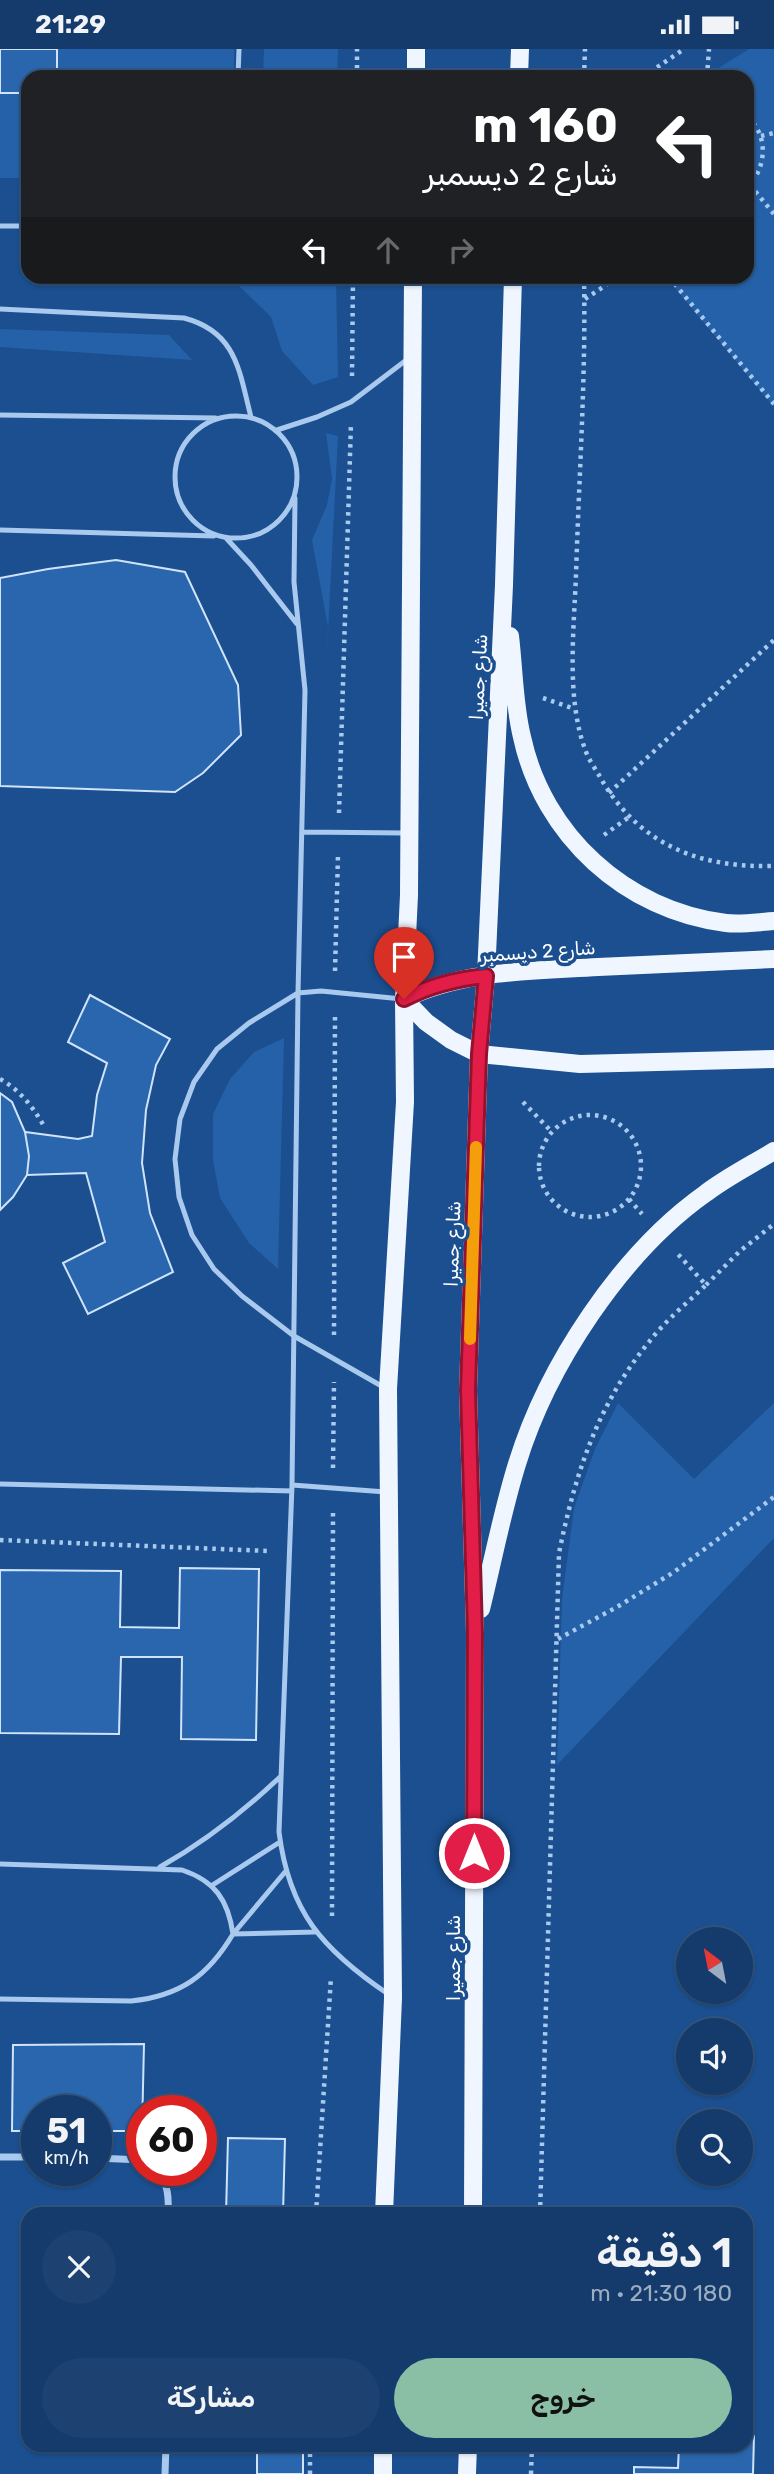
<!DOCTYPE html>
<html lang="ar">
<meta charset="utf-8">
<style>
:root{--surface:#143b6b;--page:#1d4271;--text:#f1f3f6;--muted:#9dadc1;--line:#33557e;--accent:#8abfa5}
body{margin:0;font-family:Rubik,"Noto Naskh Arabic",sans-serif;background:var(--page);color:var(--text);direction:rtl;height:100vh;display:flex;flex-direction:column;font-size:26px;white-space:nowrap}
*{box-sizing:border-box;margin:0}
p{font-size:23px;color:var(--muted)}
.icon{flex:none;width:38px;height:38px;fill:none;stroke:currentColor;stroke-width:2;stroke-linecap:round;stroke-linejoin:round}
.map{position:relative;flex:1;overflow:hidden;direction:ltr}
.drawer{position:absolute;left:21px;top:2158px;width:732px;height:245px;display:flex;flex-direction:column;background:var(--surface);border-radius:21px;box-shadow:0 2px 5px #0004,0 0 0 2px var(--line);direction:rtl}
.drawer>*{flex:none}
.banner{position:absolute;left:21px;top:21px;width:733px;height:214px;border-radius:21px;box-shadow:0 2px 5px #0004,0 0 0 2px var(--line);direction:rtl;background:#202124;color:#fff;overflow:hidden}
.needle{width:46px;rotate:328deg}
.tools{position:absolute;left:676px;top:1878px;display:grid;gap:14px}
.tools a{display:grid;place-items:center;width:77px;height:77px;border-radius:50%;background:var(--surface);box-shadow:0 2px 5px #0004,0 0 0 2px var(--line);font-size:35px}
.speed{position:absolute;left:21px;top:2046px;display:flex;gap:14px;font-size:35px;font-weight:700;text-align:center}
.speed>*{display:grid;place-content:center;width:91px;height:91px;border-radius:50%;background:var(--surface);box-shadow:0 2px 5px #0004,0 0 0 2px var(--line);line-height:1}
.speed small{font-size:18px;font-weight:400}
.speed .limit{border:10px solid #d22;background:#fff;color:#111}
.pin{position:absolute;display:grid;place-items:center;width:60px;height:60px;color:#fff;margin:-72px -30px;border-radius:50% 50% 50% 0;rotate:-45deg;box-shadow:0 0 7px #0007}
.pin .icon{rotate:45deg}
.me{position:absolute;width:77px;margin:-38px;rotate:0deg;stroke-linejoin:round;filter:drop-shadow(0 0 5px #0008)}
.turn{display:flex;align-items:center;gap:24px;height:147px;padding:0 21px;font-size:32px}
.turn .icon{width:91px;height:91px;stroke-width:2.5}
.turn b{display:block;font-size:49px;line-height:60px}
.lanes{display:flex;align-items:center;height:66px;padding:0 21px;background:#0003;justify-content:center;gap:35px;direction:ltr}
.lanes .off{opacity:.35}
.round{display:grid;place-items:center;flex:none;width:74px;height:74px;border-radius:37px;background:var(--page)}
.summary{display:flex;align-items:center;justify-content:space-between;height:119px;padding:0 21px}
h1{font-size:42px;font-weight:600;line-height:52px}
.button{display:flex;gap:14px;margin-top:auto;padding:14px 21px}
.button a{flex:1;height:80px;border-radius:42px;background:var(--accent);color:#111;font-size:28px;font-weight:600;line-height:80px;text-align:center}
.button a+a{background:var(--page);color:var(--text)}
.status{display:flex;justify-content:space-between;align-items:center;height:49px;padding:0 35px;background:var(--surface);direction:ltr}
.status svg{height:19px;fill:currentColor}
.map>svg:first-child{display:block}
</style>
<div class="status"><b>21:29</b><svg viewBox="0 0 49 12"><path d="M0 12V9h3v3zM5 12V6h3v6zM10 12V3h3v9zM15 12V0h3v12zM26 1h20v11H26zM47 4h2v5h-2z"/></svg></div>
<div class="map">
<svg width="774" height="2425" viewBox="0 0 774 2425">
<rect width="100%" height="100%" fill="#1b4f8f"/>
<path fill="#2461a8" d="M57,0h177v28h-177z
M264,0h74l-1,28h-74z
M749,0h25v358l-108,-130h81v-200h-43z
M0,44h28v85h-28z
M205,228l131,2 2,98 -25,8 -31,-34 -11,-34 -32,-31z
M0,280l169,6 23,25 -192,-13z
M326,384l12,3 -14,275 4,-84 -16,-87 15,-35 5,-26z
M284,989l-6,231 -29,-26 -29,-45 -7,-38v-46l17,-35 24,-27z
M618,1354l76,76 80,-76v135l-217,227 5,-166 12,-91 21,-59z"/>
<path fill="#2a66ad" stroke="#cfe3fa" stroke-width="2" d="M0,0h57v28h-29v16h-28z
M116,511l69,12 53,113 3,50 -38,38 -28,19 -175,-6v-208l48,-9z
M90,946l80,44 -14,26 -10,45 -4,53 8,50 23,59 -85,42 -25,-51 42,-21 -19,-69 -59,2 2,-19 -4,-24 53,7 14,-3 5,-41 10,-32 -39,-21z
M0,1044l12,9 13,30 4,24 -2,19 -14,22 -13,13z
M180,1519l79,1 -3,171 -75,-1 1,-82h-61l-2,77 -119,-1v-163l121,1 -1,56 59,1z
M144,1995l-2,87h-46v-20h-59v20h-25l1,-86z
M228,2089l57,1 -2,75h-57z
M746,2387h8l-1,38h-119v-7l44,1 1,-23h67z
M257,2396h46v8h-46z
M257,2404h46v21h-46z"/>
<g fill="none" stroke-linecap="round" stroke-linejoin="round">
<path stroke="#a9c9ee" stroke-width="4.5" stroke-dasharray="3.5 5" stroke-linecap="butt" d="M357,28v-28
M584,28l1,-28
M643,28l41,-28
M707,28l2,-28
M747,68c22,17 20,52 0,70
M761,87l13,-3
M750,136l24,29
M584,228c2,99 -5,198 -8,298 -2,54 -10,123 9,174 3,10 10,19 15,28 39,68 99,91 174,89
M669,228l105,127
M585,250l33,-22
M352,327l1,-99
M543,649l32,11
M609,744l165,-153
M339,764l12,-390
M604,786l25,-18
M335,922l3,-117
M0,1030c20,11 34,29 45,49
M523,1053l28,29
M539 1117a51 51 0 1 1 102 0a51 51 0 1 1-102 0Z
M629,1150l13,15
M706,1236l34,-34 34,-27
M334,1286l1,-320
M333,1419l1,-86
M0,1491l268,11
M558,1590l59,-32 57,-35 100,-75
M332,1867l1,-408
M316,2165l15,-237
M540,2165l19,-661c16,-78 38,-148 90,-211 16,-21 38,-39 57,-57l-30,-33
M310,2425v-29
M531,2425l1,-29"/>
<path stroke="#a9c9ee" stroke-width="5" d="M238,28l1,-28
M0,177h28
M0,260l184,9c53,14 55,53 67,99
M0,366l216,3
M175 428a61 61 0 1 1 122 0a61 61 0 1 1-122 0Z
M277,381l40,-13 34,-15 58,-44
M295,449l-1,84 11,108 -7,303 -6,492 -13,347c10,80 44,118 109,162
M0,481l214,6
M226,489l25,27 46,59
M303,783l102,1
M385,1339l-91,-52 -52,-40 -28,-27 -22,-34 -13,-38 -4,-38 5,-40 14,-37 23,-33 32,-26 49,-30 23,-2 81,8
M0,1435l292,7
M292,1436l94,7
M0,1815l182,6c33,11 46,30 51,64
M160,1818c46,-26 82,-54 120,-90
M211,1837l69,-44
M233,1885l52,-62
M0,1950l131,2c49,-5 77,-25 102,-67l82,-2"/>
<path stroke="#a9c9ee" stroke-width="7" d="M0,2108h37
M96,2109l46,2
M158,2121c10,15 11,27 10,44
M165,2425l1,-29"/>
<path stroke="#f0f6ff" stroke-width="18" d="M416,28v-28
M519,28l1,-28
M510,587c4,33 4,69 12,101 21,98 104,174 204,186 15,2 32,-1 48,-2
M404,950l22,23 25,18 28,14 101,10 194,-5
M404,950c60,-29 128,-28 194,-32 58,-3 117,-5 176,-8
M481,1560c12,-48 21,-97 36,-145 30,-98 104,-211 189,-271 21,-16 45,-28 68,-42
M384,2165l9,-216 -5,-609 17,-287 -1,-103 5,-104 4,-618
M473,2165l2,-581 -7,-243 11,-336 7,-78 18,-391 9,-308
M383,2425v-29
M467,2425l1,-29"/>
</g>
<g fill="none" stroke-linecap="round" stroke-linejoin="round">
<g stroke="#92132f" stroke-width="18">
<path id="route" d="M404,950c27,-14 52,-20 82,-23l-7,78 -11,336 7,243 -1,220"/>
</g>
<use href="#route" stroke="#e11d48" stroke-width="12"/>
<path stroke="#f59e0b" stroke-width="12" d="M470,1290l6,-192"/>
</g>
<g text-anchor="middle" stroke-width="7" stroke-linejoin="round" paint-order="stroke">
<g font-size="19" fill="#fff" stroke="#1b4f8f">
<text transform="translate(478 628) rotate(-87)" y="7">شارع جميرا</text>
<text transform="translate(538 902) rotate(-4)" y="7">شارع 2 ديسمبر</text>
<text transform="translate(452 1195) rotate(-88)" y="7">شارع جميرا</text>
<text transform="translate(453 1909) rotate(-90)" y="7">شارع جميرا</text>
</g>
</g>
</svg>
<div class="tools">
<a><svg class="needle" viewBox="-14 -14 28 28"><path d="M0-13l5 13h-10z" fill="#e53935"/><path d="M0 13l5-13h-10z" fill="#9dadc1"/></svg></a>
<a><svg class="icon" aria-label="sound" viewBox="0 0 24 24"><path d="M4 9h4l5-4v14l-5-4H4zM17 9q2 3 0 6"/></svg></a>
<a><svg class="icon" aria-label="search" viewBox="0 0 24 24"><circle cx="10" cy="10" r="6"/><path d="M15 15l6 6"/></svg></a>
</div>
<div class="speed"><div>51<small>km/h</small></div><div class="limit">60</div></div>
<div class="pin" style="left:404px;top:950px;background:#d93025"><svg class="icon" aria-label="arrive" viewBox="0 0 24 24"><path d="M6 21V4h12l-3 4 3 4H6"/></svg></div>
<svg class="me" style="left:474px;top:1804px" viewBox="-20 -20 40 40"><circle r="17" fill="#e11d48" stroke="#fff" stroke-width="3"/><path d="M0-11L8 9 0 5-8 9z" fill="#fff"/></svg>
<div class="banner">
<div class="turn"><svg class="icon" aria-label="left" viewBox="0 0 24 24"><path d="M17 20v-9H6M10 6l-5 5 5 5"/></svg><div><b>160 m</b>شارع 2 ديسمبر</div></div>
<div class="lanes"><svg class="icon" aria-label="left" viewBox="0 0 24 24"><path d="M17 20v-9H6M10 6l-5 5 5 5"/></svg><svg class="icon off" aria-label="ahead" viewBox="0 0 24 24"><path d="M12 20V5M6 11l6-6 6 6"/></svg><svg class="icon off" aria-label="right" viewBox="0 0 24 24"><path d="M7 20v-9h11M14 6l5 5-5 5"/></svg></div>
</div>
<section class="drawer">
<div class="summary"><div><h1>1 دقيقة</h1><p>180 m · 21:30</p></div><a class="round"><svg class="icon" aria-label="close" viewBox="0 0 24 24"><path d="M6 6l12 12M18 6L6 18"/></svg></a></div>
<div class="button"><a>خروج</a><a>مشاركة</a></div>
</section>
</div>
